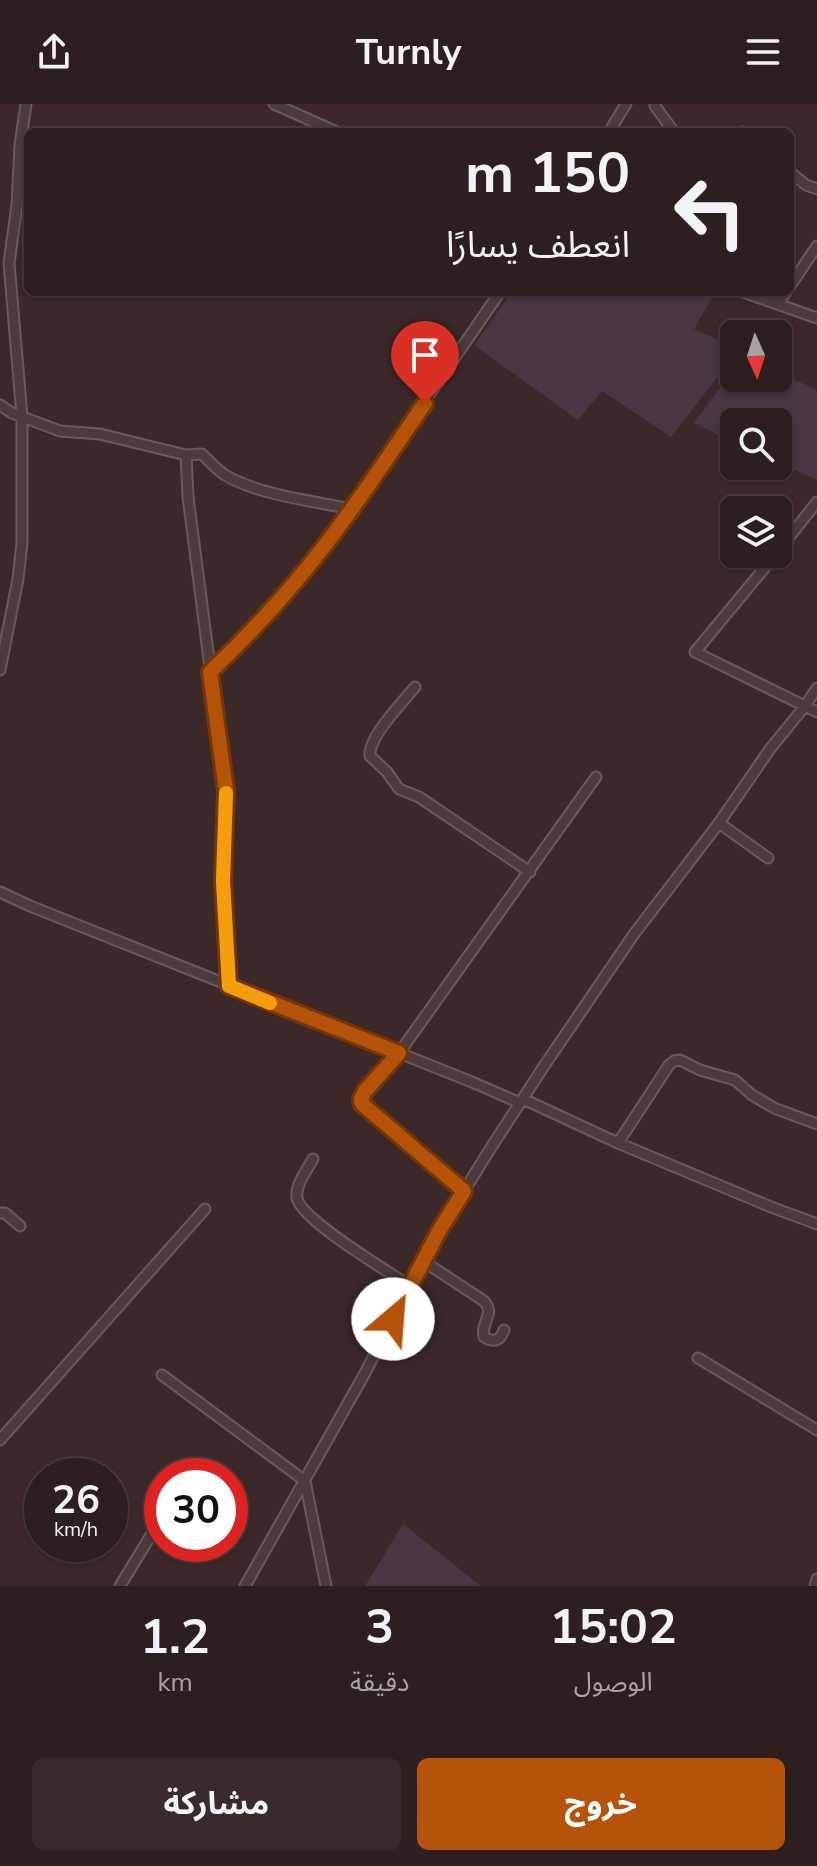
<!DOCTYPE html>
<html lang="ar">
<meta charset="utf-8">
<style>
:root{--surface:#2d1e1f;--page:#392b2c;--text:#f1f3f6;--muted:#a7a2a4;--line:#483c3d;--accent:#b45309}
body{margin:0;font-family:"Nunito Sans","Noto Sans Arabic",sans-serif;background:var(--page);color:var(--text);direction:rtl;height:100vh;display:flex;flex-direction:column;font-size:30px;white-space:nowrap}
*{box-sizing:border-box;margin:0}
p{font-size:26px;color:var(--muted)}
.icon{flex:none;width:44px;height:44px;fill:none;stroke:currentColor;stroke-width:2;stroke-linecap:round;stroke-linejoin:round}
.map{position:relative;height:1482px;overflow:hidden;direction:ltr}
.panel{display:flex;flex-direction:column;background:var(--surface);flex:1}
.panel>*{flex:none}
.hud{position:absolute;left:24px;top:24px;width:770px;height:168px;border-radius:12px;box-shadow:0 2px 6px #0004,0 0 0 2px var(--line);direction:rtl;background:#2d1e1f;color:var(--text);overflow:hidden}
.needle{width:52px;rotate:177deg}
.buttons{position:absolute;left:720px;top:216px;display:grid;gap:16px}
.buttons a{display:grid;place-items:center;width:72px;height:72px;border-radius:12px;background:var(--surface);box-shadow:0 2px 6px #0004,0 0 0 2px var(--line);font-size:40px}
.speed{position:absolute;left:24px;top:1354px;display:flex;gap:16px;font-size:40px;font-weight:700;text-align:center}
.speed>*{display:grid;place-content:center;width:104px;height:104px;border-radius:50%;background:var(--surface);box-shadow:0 2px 6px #0004,0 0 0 2px var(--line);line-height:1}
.speed small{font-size:20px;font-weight:400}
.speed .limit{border:12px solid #d22;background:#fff;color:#111}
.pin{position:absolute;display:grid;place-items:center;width:68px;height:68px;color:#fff;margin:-82px -34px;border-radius:50% 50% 50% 0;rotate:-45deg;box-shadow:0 0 8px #0007}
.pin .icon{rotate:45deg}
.me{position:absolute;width:88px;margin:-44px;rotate:27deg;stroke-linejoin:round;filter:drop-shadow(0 0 6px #0008)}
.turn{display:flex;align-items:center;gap:28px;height:168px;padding:0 32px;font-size:36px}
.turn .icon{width:104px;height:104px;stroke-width:2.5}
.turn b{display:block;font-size:56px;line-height:68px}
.eta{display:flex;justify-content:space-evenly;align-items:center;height:136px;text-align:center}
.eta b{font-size:48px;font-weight:700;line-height:56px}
.action{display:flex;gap:16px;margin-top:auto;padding:16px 32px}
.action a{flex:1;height:92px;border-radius:12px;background:var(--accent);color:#fff;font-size:32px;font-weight:700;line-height:92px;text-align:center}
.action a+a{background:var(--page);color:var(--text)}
header{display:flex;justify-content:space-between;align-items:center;height:104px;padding:0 32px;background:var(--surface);font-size:36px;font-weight:700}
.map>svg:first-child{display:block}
</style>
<header><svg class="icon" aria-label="menu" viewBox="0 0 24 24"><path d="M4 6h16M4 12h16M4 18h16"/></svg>Turnly<svg class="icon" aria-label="share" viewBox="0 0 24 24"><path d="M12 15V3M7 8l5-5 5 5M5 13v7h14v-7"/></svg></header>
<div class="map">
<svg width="817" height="1482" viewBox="0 0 817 1482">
<rect width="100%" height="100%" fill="#3c2829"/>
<path fill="#493643" d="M512,188h191l10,4 -19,33 40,18v9l-63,81 -69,-46 -24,29 -104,-75z
M734,265v9h44v-7l39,20v89l-39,-18v-40h-44v20l-40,-19z
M403,1420l78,62h-116z"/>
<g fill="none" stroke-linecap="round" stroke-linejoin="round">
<g stroke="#6a595a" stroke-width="13">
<path id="minor" d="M274,0l63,28
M655,2l19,26
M609,28l17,-28
M742,28h1
M790,68l16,13 11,4
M790,182l27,-40
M743,188l74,26
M778,200l8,-12
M0,301l12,8 48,18 40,3 86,21 16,-1c7,7 15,16 23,21 34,20 87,26 127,34
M186,351l2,42 38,294 -3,90 6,105
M778,447l39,-49
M776,450l-81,98 122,60
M0,566l18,-91 4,-36v-127l-13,-153 8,-58 3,-60 6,-41
M210,568l90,-95 25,-31 175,-254
M415,583c-12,15 -47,50 -45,69l17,16 12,17 20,8 111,75
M719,719l49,35
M0,788l30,14 442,176 48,21
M523,995l95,44 153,64 46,17
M618,1039l51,-78 5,-4 6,-1 20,10 35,10 17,15 22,13 43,16
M313,1055c-6,11 -18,26 -16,39 4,22 92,74 113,88
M464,1087l-97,-82 -5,-5c0,-17 31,-44 42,-58l192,-269
M0,1109h5l15,13
M423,1157l61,40c12,14 -4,20 0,36 10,6 16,4 20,-7
M698,1254l119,72
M162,1271l143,106 21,105
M0,1336l205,-231
M120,1482l42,-69
M245,1482l120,-213 74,-142 53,-85 52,-80 90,-132 85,-111 51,-74 35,-43 12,-18
M815,1482l2,-7"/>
</g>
<use href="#minor" stroke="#4c3b3c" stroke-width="9"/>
</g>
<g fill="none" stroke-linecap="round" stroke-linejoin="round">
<g stroke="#753606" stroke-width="20">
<path id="route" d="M393,1215l46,-88 25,-40 -102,-87 -1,-5 4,-8 34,-38 -170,-67 -6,-105 3,-90 -16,-119c39,-37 79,-80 112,-123 37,-47 69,-97 103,-146"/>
</g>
<use href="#route" stroke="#b45309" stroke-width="14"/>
<path stroke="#f59e0b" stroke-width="14" d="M226,689l-3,88 6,105 41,17"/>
</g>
</svg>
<div class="buttons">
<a><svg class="needle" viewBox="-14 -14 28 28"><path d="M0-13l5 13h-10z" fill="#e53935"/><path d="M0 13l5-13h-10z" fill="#a7a2a4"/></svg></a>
<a><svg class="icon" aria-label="search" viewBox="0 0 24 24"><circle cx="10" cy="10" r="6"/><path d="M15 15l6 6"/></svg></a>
<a><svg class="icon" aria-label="layers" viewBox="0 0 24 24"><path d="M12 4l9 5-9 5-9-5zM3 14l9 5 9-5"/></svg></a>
</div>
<div class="speed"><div>26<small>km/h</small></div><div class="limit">30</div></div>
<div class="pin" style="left:425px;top:299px;background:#d93025"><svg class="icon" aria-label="arrive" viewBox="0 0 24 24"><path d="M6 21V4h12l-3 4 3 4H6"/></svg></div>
<svg class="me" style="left:393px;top:1215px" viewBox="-20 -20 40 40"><circle r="19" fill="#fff"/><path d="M0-13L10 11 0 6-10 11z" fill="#b45309"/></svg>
<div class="hud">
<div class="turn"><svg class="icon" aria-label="left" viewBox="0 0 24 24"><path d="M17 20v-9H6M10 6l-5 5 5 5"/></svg><div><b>150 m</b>انعطف يسارًا</div></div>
</div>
</div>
<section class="panel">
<div class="eta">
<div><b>15:02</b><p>الوصول</p></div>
<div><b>3</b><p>دقيقة</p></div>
<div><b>1.2</b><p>km</p></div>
</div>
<div class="action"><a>خروج</a><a>مشاركة</a></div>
</section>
